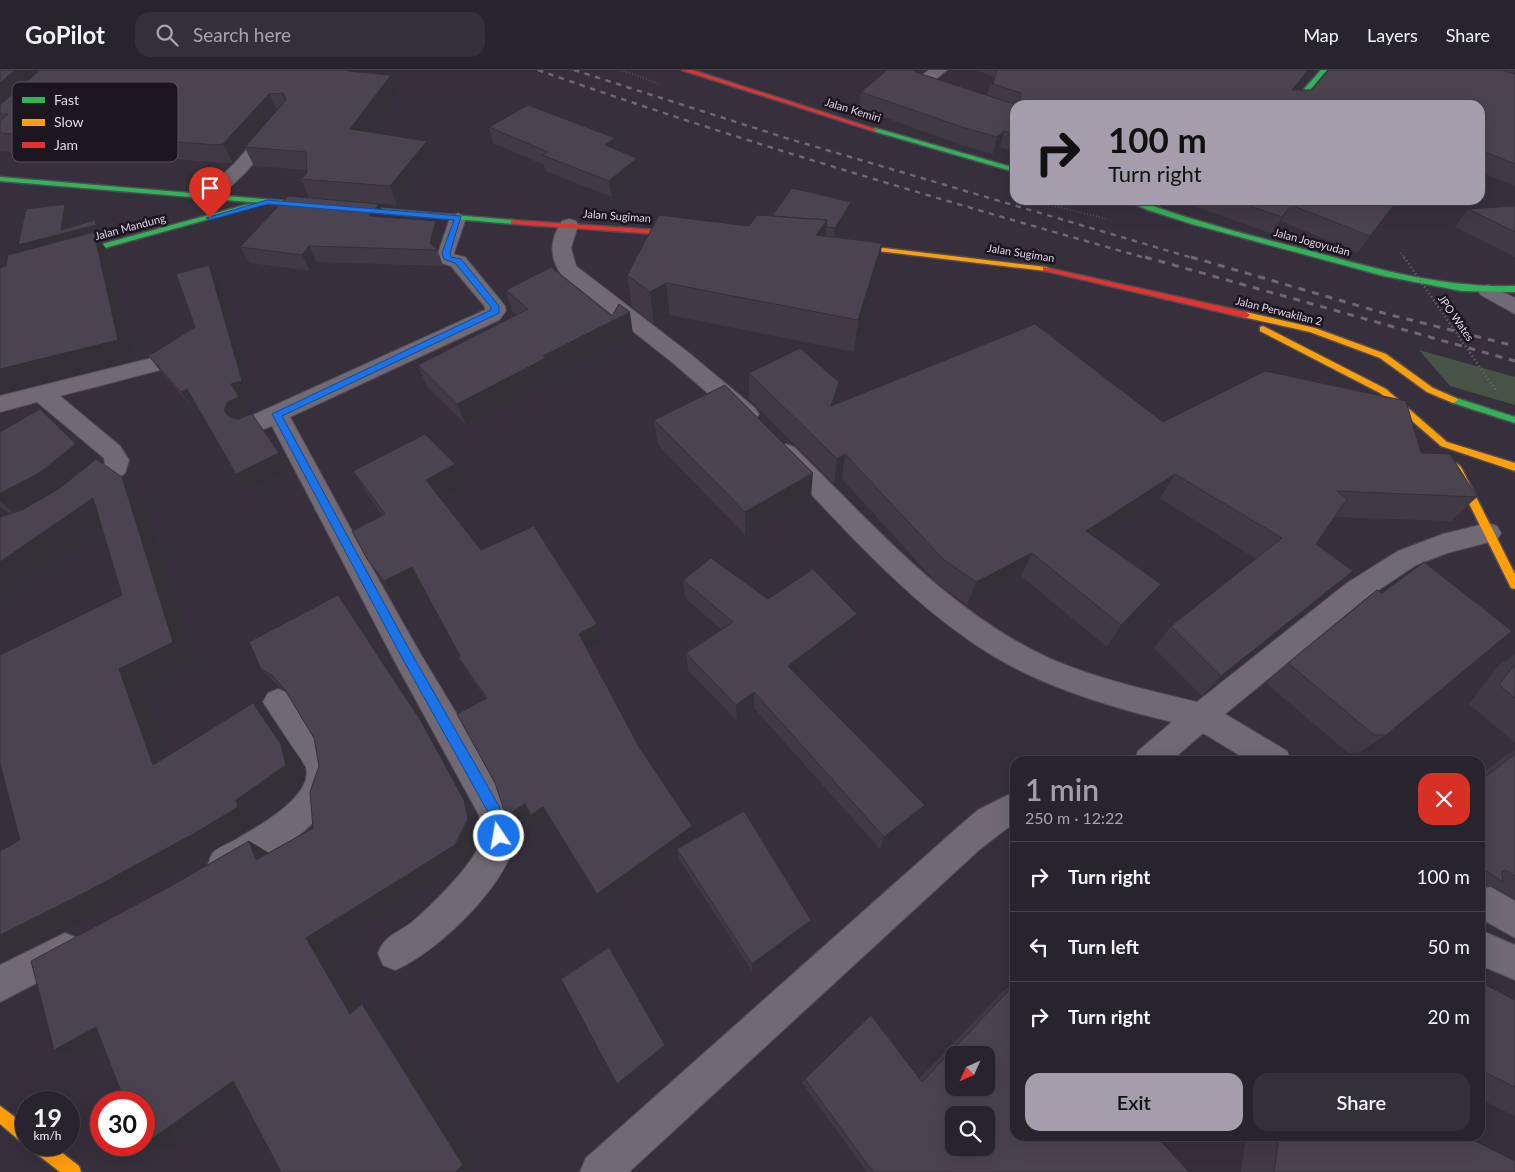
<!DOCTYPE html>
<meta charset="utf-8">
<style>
:root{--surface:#28242d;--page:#343039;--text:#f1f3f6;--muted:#a5a4aa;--line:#444149;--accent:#a49dab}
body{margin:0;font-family:Lato,sans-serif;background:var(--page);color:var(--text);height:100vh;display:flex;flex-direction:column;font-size:19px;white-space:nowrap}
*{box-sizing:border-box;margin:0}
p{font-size:16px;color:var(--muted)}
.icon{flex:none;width:28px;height:28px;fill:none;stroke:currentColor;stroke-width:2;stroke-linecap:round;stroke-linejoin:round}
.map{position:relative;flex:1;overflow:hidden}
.drawer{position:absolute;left:1010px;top:686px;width:475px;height:385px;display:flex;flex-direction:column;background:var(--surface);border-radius:15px;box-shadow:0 5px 20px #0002,0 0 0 1px var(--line)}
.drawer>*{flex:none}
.banner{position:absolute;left:1010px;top:30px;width:475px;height:105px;border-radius:15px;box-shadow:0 5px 20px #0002,0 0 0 1px var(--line);background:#a49dab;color:#111;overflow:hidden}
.needle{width:32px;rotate:225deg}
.controls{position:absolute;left:945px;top:976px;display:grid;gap:10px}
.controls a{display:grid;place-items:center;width:50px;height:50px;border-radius:10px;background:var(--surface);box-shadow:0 5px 20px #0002,0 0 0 1px var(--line);font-size:25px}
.speed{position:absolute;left:15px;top:1021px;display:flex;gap:10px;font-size:25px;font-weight:700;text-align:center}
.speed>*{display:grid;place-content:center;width:65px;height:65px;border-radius:50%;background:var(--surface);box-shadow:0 5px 20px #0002,0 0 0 1px var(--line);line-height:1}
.speed small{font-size:12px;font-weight:400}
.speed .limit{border:8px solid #d22;background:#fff;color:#111}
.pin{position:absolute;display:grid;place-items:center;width:42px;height:42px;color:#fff;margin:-51px -21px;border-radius:50% 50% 50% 0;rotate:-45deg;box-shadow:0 0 5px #0007}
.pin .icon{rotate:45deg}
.me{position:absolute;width:55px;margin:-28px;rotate:348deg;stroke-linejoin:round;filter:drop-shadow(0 0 4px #0008)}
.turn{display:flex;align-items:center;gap:18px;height:105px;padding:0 15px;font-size:22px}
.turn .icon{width:65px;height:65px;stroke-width:2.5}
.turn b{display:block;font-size:35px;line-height:42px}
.round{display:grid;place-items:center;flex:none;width:52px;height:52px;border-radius:15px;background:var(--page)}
.headline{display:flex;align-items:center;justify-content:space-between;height:85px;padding:0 15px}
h1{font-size:30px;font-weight:600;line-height:38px;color:var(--accent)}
.cta{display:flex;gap:10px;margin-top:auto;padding:10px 15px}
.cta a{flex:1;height:58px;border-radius:15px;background:var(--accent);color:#111;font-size:20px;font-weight:600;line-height:58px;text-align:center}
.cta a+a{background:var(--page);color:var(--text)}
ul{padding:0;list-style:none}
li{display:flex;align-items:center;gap:15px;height:70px;padding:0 15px;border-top:1px solid var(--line)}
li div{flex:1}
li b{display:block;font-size:19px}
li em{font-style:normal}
header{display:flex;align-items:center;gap:30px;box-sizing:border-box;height:70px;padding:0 25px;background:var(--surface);border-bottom:1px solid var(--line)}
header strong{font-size:24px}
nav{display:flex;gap:28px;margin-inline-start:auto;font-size:18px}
.search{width:350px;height:45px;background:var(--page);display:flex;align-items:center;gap:12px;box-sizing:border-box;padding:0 18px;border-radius:15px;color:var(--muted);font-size:19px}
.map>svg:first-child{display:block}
</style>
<header>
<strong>GoPilot</strong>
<div class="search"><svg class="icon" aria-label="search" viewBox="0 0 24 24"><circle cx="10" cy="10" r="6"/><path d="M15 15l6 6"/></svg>Search here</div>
<nav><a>Map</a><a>Layers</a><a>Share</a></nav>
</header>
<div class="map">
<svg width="1515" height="1102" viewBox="0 0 1515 1102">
<rect width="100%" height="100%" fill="#36303c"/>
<path fill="#465346" d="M1419,280l96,27v28l-65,-19z"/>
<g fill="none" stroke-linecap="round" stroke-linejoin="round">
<g stroke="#514c56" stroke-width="2">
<path id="lane" d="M458,143l8,5 -12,35 2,6 -2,4h-12l-4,-10 12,-35z"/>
</g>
<g stroke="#514c56" stroke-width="2">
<path id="street" d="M929,0h18l-16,13 84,28v10l-102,-34 -2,-3z
M275,53l6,1 2,4 -37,44 -30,28h-12l-3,-4 3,-4 30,-28 35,-40z
M569,149l7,2 2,4 -7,23 5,18 113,87 66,55 4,6 -4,6 -8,2 -8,-2 -66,-57 -112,-89c-12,-17 -11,-35 1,-53z
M448,183l17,4 40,49 1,5 -7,9 -209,97c42,77 83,154 126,229 19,34 101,160 99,190 -3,46 -80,118 -120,134l-12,-5 -5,-12c7,-18 18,-19 33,-30 18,-15 68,-63 71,-86 2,-6 -2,-16 -3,-22l-84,-153 -123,-236 -22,8 -8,-2 -4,-6 4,-6 243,-110v-3l-34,-41 -10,-3 -3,-4 3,-4z
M1488,215l27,13v16l-34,-19 -3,-4 3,-4z
M160,286l8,2 3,5 -3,5 -108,28 60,50 9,14 -4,13 -33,26 -9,2 -9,-2 -3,-7 3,-7 31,-22 -1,-5 -67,-56 -37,10v-16z
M786,374l8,3c79,77 155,166 257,212 46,20 97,31 146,43l150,-119 51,-32 45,-17 45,-11 9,3 4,7 -4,7 -50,13 -31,12 -51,34 -140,115 62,37 4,10h-42l-46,-28 -32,28h-37l4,-10 34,-29c-66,-16 -136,-37 -193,-75 -77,-51 -138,-122 -201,-188l-4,-6 4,-6z
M278,619l10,4c16,20 48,55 50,80 4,44 -79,94 -114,108l-12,-4 -4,-12c1,-3 2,-8 4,-11 4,-6 16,-10 23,-14 22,-13 79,-43 71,-73l-43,-65 5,-9z
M1008,725l7,2v30l-5,-1 -31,24 -350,322h-49l6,-14 371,-330 21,-18z
M1480,811l35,20v37l-35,-20z
M1480,860l35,15v35l-35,-15z
M65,863l12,5 5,12 -5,12 -77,40v-37z"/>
</g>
<g stroke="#514c56" stroke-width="3">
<path id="fast" d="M1321,0h6l-30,35h-7z
M875,58l140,40v4l-142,-41 -1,-1z
M0,107l514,43 4,2 -4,2 -514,-43z
M1125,130h11c56,21 113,35 171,50 69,19 136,38 208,36v6l-53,-1 -78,-15 -192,-52 -44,-14z
M249,134l7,2 -256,71v-5z
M1453,327l62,20v6l-65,-21v-4z"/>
</g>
<g stroke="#514c56" stroke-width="3">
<path id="slow" d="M841,173l205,24 4,2 -4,2 -202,-24 -4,-2z
M1246,242l69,16 71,26 47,34 23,10 2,2 -5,3 -26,-11 -47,-34 -70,-26 -67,-15v-4z
M1263,256l123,63 61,53 68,21v8l-74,-25 -61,-53 -120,-62v-4z
M1456,393l5,4 54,107v15l-4,-1 -60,-121z
M0,1036l26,19v18l-6,-2 -20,-17z
M31,1075h21l27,21 2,6h-21l-27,-21z"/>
</g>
<g stroke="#514c56" stroke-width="3">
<path id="jam" d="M682,0h10l186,60 -5,1z
M511,150l175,12 4,2 -4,2 -172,-12h-3z
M1043,197l203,45 4,3 -4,3 -200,-47h-3z"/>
</g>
<path stroke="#716c75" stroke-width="2" stroke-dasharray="0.5 2.5" stroke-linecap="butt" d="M621,0l38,14
M1029,130l78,19"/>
<use href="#lane" fill="#6f6a74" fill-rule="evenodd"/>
<use href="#street" fill="#6f6a74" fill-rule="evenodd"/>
<use href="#fast" fill="#30b455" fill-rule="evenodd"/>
<use href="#slow" fill="#ff9f0a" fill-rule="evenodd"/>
<use href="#jam" fill="#e5322d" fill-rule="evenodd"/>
<path stroke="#6c6771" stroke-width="2.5" stroke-dasharray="5.5 5.5" stroke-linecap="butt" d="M538,0c201,71 406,131 611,189
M574,0l212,68 410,121"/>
<path stroke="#6c6771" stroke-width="3" stroke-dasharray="7 7" stroke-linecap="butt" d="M1145,187l370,104
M1191,187l196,57 128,32"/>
<path stroke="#716c75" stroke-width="2" stroke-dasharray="0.5 2.5" stroke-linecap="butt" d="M1401,183l4,6"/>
<path stroke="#716c75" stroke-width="2.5" stroke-dasharray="1 3" stroke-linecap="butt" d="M1404,187l93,135"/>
</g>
<path fill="#403a45" d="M0,0h349v1l42,4 7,18 -29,39 64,27 -36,46 -36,-3 18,2 6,13 51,4 5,16 -3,14 5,15 -126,-4 -7,9 -60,-8 -10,-16 69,-49 -8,-19 6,-6v-3l-53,-4 -9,-18 -12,15h-8l-157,-12 -5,5 -63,-5z
M977,0h337l-17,20h15l16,-20h187v116l-35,-14v-67h-465v47l-15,-5 -7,7 -35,-10 -99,-36 2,-16 54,-20 72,24 3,-13 3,1 2,-6z
M489,57l126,11 2,12 22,24 -27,23 -67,-26 -1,-6 -51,-22z
M1199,130h200l-41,53 -77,-32 -8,13 -77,-27z
M851,132l-1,9 -16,26 -9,-1 57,7 -4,33 -24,76 -184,-37 -16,9 -22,-17 -5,-32 122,-49 23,-10z
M1515,136v51l-60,-30 13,-18z
M220,213l34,115 -11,4 8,12 -3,1 42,55 -42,21 -51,-84 -3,2 -33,-37 -13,-17 7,-3 40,-25z
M506,220l106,26 21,18 -82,43 1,3 -86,45 -39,-38 -9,-22 98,-50 -4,-3z
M749,303l87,31 327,18 258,31 56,44 -26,24 -117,-4 -18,27 37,27 -23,23 -128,102 -48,-48 17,-22 85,-67 -96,-61 -63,41 64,45 -16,23 -38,40 -86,-71 -54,29 -31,-23 -94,-103 -8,5 -85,-85z
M654,350l157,77 -66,38 -87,-90z
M0,362l93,30 50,37 52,162 -52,27 25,68 105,-35 28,39 4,20 -47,35 2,6 -41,26 -105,57 -94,-64 102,-245 -20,-66 -102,72v-84l10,-4 -10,-5z
M455,394l9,22 -23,13 40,51 116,74 6,19 -15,8 51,96 56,92 115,89 -58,43 -73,-112 -1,-7 -75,53 -51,-84 -12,8 -7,-11 -17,11 -10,-13 -20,-117 -17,-24 -11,-18 2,-1 -37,-69 -26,13 -17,-22 -13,-19 15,-44 -16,-23 -13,-21z
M683,510l85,19 86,33 -57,43 121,143 -38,31 -126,-141 -17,13 -49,-51 -2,-17 36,-23 -37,-32z
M338,525l16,22 82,123 41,76 4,18 -12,25 -141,90 33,56 1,-1 20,8 97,152 -237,-66 -66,49 -72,-99 -14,7 81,-169 78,-45 20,12 44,-25 6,-62 -5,-28 -27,-46 -6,-3 -20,-20z
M1515,585v88l-46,-39 30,-39z
M1288,593l98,72 -27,18h-11l-82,-70z
M1515,681v148l-23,-13 -12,4v-115l25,-19z
M1442,684l13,7h-26z
M1480,912l35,18v116l-35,-17z
M1015,913l174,189h-322l-65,-89 3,-4h114l84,-88z
M1246,1066h219l50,36h-274z"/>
<path fill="#343038" d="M15,0h34l-49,42v-29z
M1308,0h6l-29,35 7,-15z
M391,5l7,18 -40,54 -8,-18z
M269,24l9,18 -33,35v1l-12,15 -10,-19z
M1004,61l-4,16 -7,7 4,-17z
M55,62l13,19 -5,5 -13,-19z
M615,68l2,16 -12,-9z
M427,71l6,18 -36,46 -7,-19z
M637,88l2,16 -27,23 -3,-16z
M1398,130h1l-4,6 -37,47 12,-17z
M851,132l-1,9 -16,26 1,-9z
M65,134l10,14 -2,13 22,-11 10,14 1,4 -6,2 9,13 25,107 -134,34v-25l29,-110 -11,-14 43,-15z
M379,134l7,16 -17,-4z
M1291,135l-10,16 -8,13 9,-17z
M827,150l-3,32 -8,-17z
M436,151l5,16 -3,14 -8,-8z
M882,173l-4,33 -24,76 4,-32z
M309,176l8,16 -7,9 -8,-16z
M209,195l11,18 34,115 -11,4 8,12 -11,5 -4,8 -12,-17 7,-26z
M666,213l4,32 -16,9 -4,-32z
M630,242l3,22 -82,43 1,3 -86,45 -9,-21 86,-48z
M839,312l-3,26 -5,-2z
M187,319l13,17 -6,3 -13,-17z
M76,374l22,23 -80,50 -18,-16v-8z
M279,383l11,17 -42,21 -12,-17z
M845,384l-3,25 -8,5 3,-25z
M455,394l9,22 -28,15 -10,-21z
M813,403l-2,24 -66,38v-23z
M1175,404l-15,24 -87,57 13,-24z
M122,407l21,22 52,162 -52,27 35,93 -25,-16 -34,-96 54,-27z
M93,428l22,22 -115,81v-39z
M1032,483l-11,23 -54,29 9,-23z
M412,497l12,19 -27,14 -13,-19z
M1353,501l-23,23 -128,102 19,-20z
M1161,514l-16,23 -38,40 14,-22z
M338,525l16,22 82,123 41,76 4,18 -12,25 -141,90 43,72 -21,-7 -44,-76z
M857,544l-3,18 -67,51 1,-17z
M597,554l6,19 -18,9 -6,-18z
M754,622v16l-17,13 -1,-16z
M253,633l20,18 28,39 4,20 -47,35 2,6 -41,26 -105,57 -114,59v-28l236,-135z
M525,734l18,3 9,14 -12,8 -7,-11 -17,11 -10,-13z
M925,735l-7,13 -38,31 4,-12z
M692,756l3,13 -18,10 1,3 -75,53 -6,-11z
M249,771l23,14 -16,5z
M811,850l-1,8 -58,43v-7z
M609,877l5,7 55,95 -47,38 -5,-3z
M362,934l20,8 97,152 -8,8h-16z
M96,957l34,6 -40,22 -36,-5z
M233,1011l28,4 -85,62 -34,-1z"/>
<path fill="#4a4450" stroke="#343038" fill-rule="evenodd" d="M0,0h15l-15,13z
M40,0h308l-1,1 44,4 -41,54 77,12 -37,45 -89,-7 6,-6 -1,-21 -61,-5 41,-47 -3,-7 -14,1 -46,50 -7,1 -161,-13 -5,5 -50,-4v-12l8,-7h-8v-9z
M887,0h27l1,2 102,33h-2v29l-11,-3 -7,6 -35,-10 -101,-35z
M997,0h311l-16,20h20l16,-20h174l13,4v90l-35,-14v-45h-460l1,-12 -31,-10 3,1z
M528,35l87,33 -10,7 32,13 -28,23 -67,-26 6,-3 -59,-25z
M792,118l59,14 -16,26 -9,-1 1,-7 -55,-4z
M288,126l91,8 -10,12 67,5 -6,22 8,7 -129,-4 -7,9 -62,-8z
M1232,130h166l-28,36 -79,-31 -9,12z
M65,134l-4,26 34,-10 1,5 -78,20 8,-36z
M1515,136v26l-47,-23z
M659,145l90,11 8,-11 70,5 -11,15 66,8 -24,77 -192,-37 -16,9 -23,-17z
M94,162l24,108 -118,29v-101l6,-2 2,-11z
M209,195l33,116 -11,3 8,13 -11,5 -4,8 5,7 9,2 14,-5 27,39 -43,21 -49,-85 -6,3 -33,-37 7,-3 40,-25 -19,-53z
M551,197l61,49 7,-12 11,8 -87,44 3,2 -89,46 -39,-39 110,-56 -22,-19z
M1035,254l128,98 102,-51 141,30 15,52 29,1 27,43 -140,-6 10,8 -31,45 37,27 -132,105 -50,-50 111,-88 -107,-64 -89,57 75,53 -40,41 -89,-72 -56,29 -33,-23 -98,-105 -8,5 -88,-86 51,-25 39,34 -8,24z
M725,315l88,88 -68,39 -91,-92z
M40,339l36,35 -37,29 -36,19 -3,1v-61z
M425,364l30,30 -29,16 55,70 53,-24 63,98 -18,10 60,113 53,79 -95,68 -54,-87 -12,8 -6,-11 -19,12 -11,-33 -38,-69 30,-16 -29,-41 2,-1 -48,-89 -28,14 -17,-22 -15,-28 33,-17 -32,-43z
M96,389l26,18 51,165 -54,27 34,96 100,-62 28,41 5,21 -50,35 2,7 -43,26 -111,60 -84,42v-84l20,-11 -20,-76v-109l122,-60 -29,-97 -93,64v-45l22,-7 38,-22z
M711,488l57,41 45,-30 44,45 -69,52 137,139 -41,32 -130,-145 -18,13 -50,-52 47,-31 -50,-42z
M1424,492l88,69 -126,104h-12l-86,-72 89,-73 5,3z
M338,525l83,126 43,79 4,19 -13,26 -149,93 44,76 12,-10 101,161 -8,7h-174l-48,-91 -91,65v-1h2v-43h-19l-29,-75 -42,23 -23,-89 140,-75 78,-45 7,19 57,-32 -3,-36 9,-26 -5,-28 -29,-48 -12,-14 -12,-7 -12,-27z
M1515,594v34l-16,-13z
M1442,684l13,7h-19z
M1515,684v122l-10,-6 -3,2 1,10 -23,-15v-91l4,2z
M744,741l67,109 -59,44 -75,-115z
M609,877l56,98 -48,39 -56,-105z
M1480,912l35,18v87l-35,-17z
M1015,914v152h141l33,36h-316l-68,-93 66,-64 51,67zM954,985h32v33h-32zM954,1045h32v33h-32z
M1279,1066h186l50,25v11h-241z"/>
<path fill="#1a73e8" stroke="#114b97" d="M267,130l194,16 -11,37 1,4 10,2 38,47v7l-217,103 127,233 90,157 7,30 -2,5 -5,2 -4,-2 -7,-29 -87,-156 -129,-242 219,-104v-3l-36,-44 -11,-4 -2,-6 12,-33 -186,-16 -58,16 -4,-2z"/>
<g text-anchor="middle" stroke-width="5" stroke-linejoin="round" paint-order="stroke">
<g font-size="11" fill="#dfd8e7" stroke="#1c1620">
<text transform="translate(853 40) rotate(17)" y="4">Jalan Kemiri</text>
<text transform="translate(617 146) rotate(4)" y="4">Jalan Sugiman</text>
<text transform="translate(130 157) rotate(-15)" y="4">Jalan Mandung</text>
<text transform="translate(1312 172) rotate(15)" y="4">Jalan Jogoyudan</text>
<text transform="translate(1021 183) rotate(9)" y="4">Jalan Sugiman</text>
<text transform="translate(1279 241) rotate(14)" y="4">Jalan Perwakilan 2</text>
<text transform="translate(1456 248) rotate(55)" y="4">JPO Wates</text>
</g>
</g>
<rect x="12" y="12" width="166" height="80" rx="8" fill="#1c1620" stroke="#56505c" stroke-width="1"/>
<rect x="22" y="27" width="23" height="6" fill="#30b455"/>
<rect x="22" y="49" width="23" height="7" fill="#ff9f0a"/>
<rect x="22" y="72" width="23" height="6" fill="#e5322d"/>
<g font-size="14" fill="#dfd8e7">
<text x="54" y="35">Fast</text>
<text x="54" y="57">Slow</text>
<text x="54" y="80">Jam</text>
</g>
</svg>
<div class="controls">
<a><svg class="needle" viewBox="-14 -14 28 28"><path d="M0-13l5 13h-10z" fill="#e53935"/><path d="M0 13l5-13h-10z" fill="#a5a4aa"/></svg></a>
<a><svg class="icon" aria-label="search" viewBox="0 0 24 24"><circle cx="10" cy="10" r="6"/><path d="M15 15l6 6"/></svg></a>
</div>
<div class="speed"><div>19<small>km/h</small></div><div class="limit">30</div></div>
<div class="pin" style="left:210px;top:148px;background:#d93025"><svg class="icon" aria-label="arrive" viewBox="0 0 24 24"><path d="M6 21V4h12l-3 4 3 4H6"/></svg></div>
<svg class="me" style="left:499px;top:766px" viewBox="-20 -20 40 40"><circle r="17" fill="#1a73e8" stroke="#fff" stroke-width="3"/><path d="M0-11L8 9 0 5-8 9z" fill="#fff"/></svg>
<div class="banner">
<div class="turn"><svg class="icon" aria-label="right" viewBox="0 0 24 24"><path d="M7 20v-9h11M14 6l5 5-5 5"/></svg><div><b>100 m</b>Turn right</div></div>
</div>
<section class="drawer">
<div class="headline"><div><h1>1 min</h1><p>250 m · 12:22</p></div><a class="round" style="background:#d93025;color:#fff"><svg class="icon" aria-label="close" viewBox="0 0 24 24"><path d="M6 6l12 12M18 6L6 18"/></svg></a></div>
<ul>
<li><svg class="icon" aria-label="right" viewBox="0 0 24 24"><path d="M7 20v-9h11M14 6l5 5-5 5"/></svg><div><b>Turn right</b></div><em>100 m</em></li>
<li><svg class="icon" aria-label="left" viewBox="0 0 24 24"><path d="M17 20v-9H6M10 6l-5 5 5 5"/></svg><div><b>Turn left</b></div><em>50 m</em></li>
<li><svg class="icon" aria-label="right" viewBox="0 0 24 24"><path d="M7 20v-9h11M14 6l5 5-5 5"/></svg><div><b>Turn right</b></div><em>20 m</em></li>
</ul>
<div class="cta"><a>Exit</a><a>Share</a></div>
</section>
</div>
